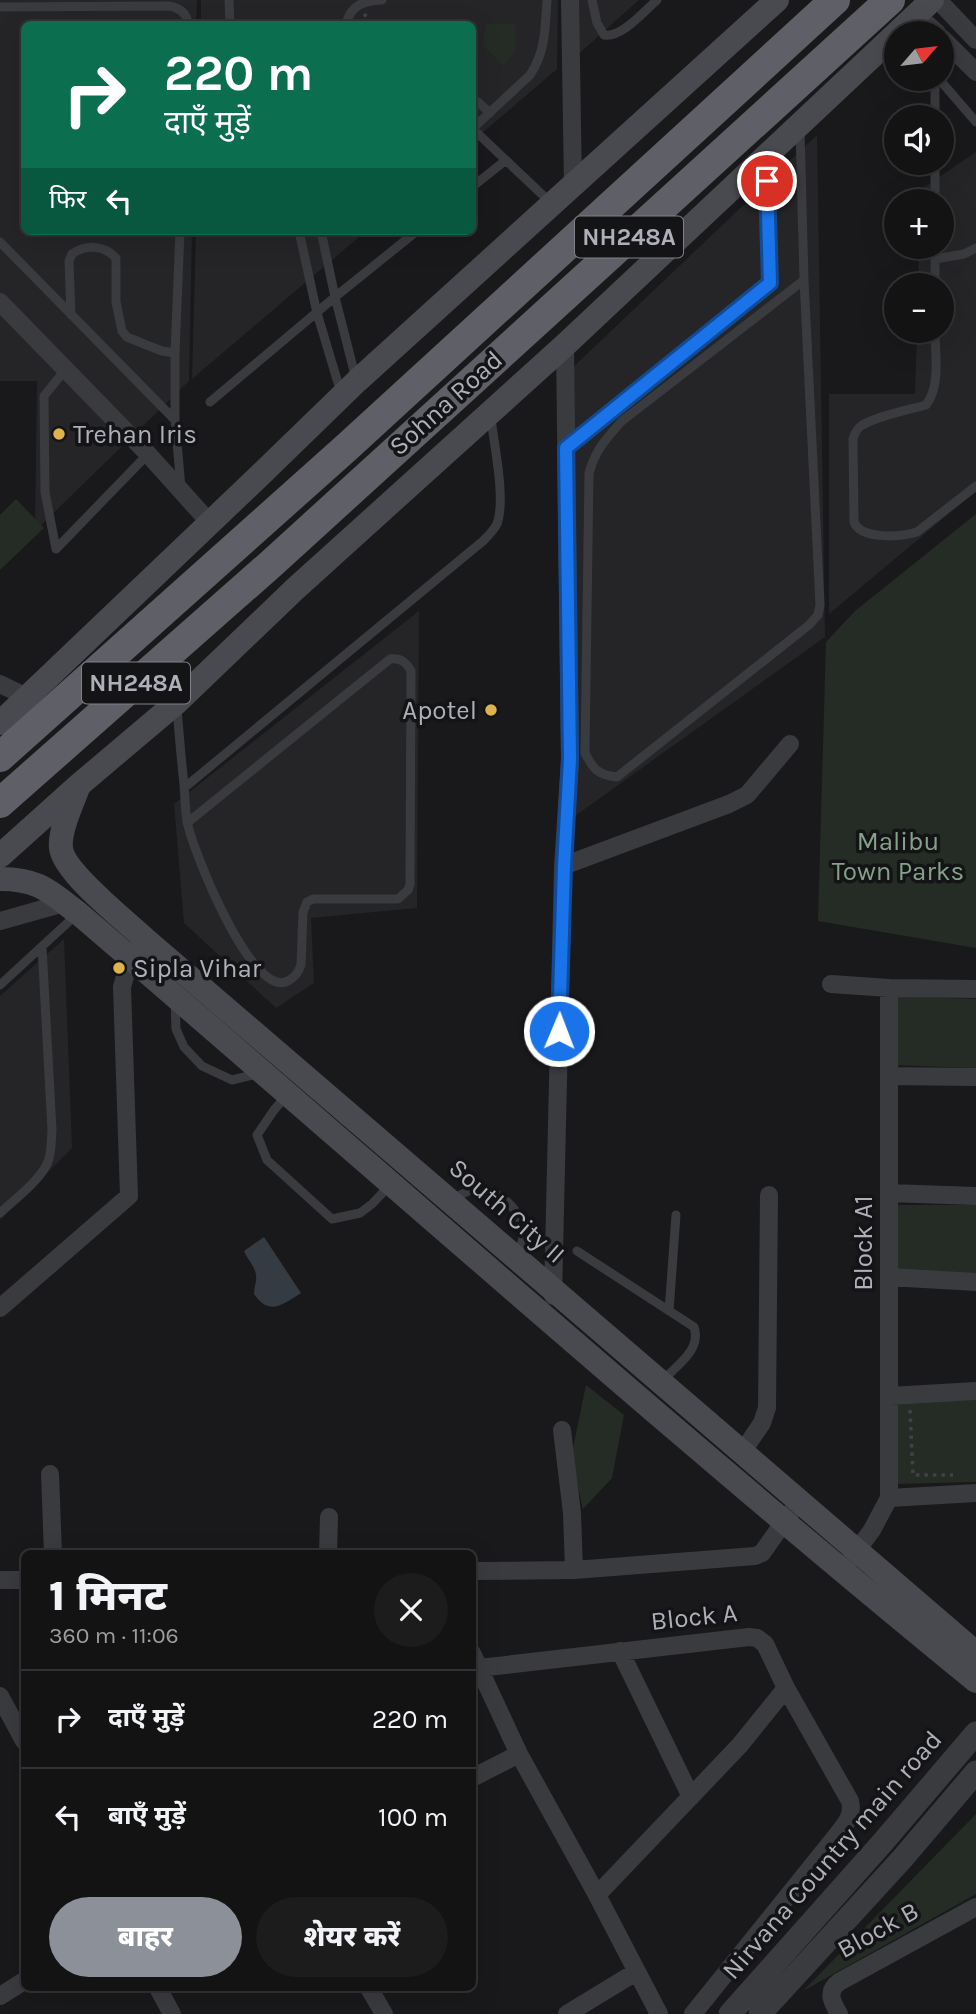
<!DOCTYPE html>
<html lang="hi">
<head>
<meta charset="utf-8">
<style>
  :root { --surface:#131314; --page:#1c1c1d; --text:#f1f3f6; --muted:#9d9ea0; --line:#323234; --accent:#8c9099 }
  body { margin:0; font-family:Karla,"Noto Sans Devanagari",sans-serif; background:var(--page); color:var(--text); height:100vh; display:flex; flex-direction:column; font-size:26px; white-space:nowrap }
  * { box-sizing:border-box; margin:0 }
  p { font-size:23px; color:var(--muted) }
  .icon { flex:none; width:38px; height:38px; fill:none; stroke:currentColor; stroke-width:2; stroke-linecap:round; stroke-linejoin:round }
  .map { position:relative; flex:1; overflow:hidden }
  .sheet { position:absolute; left:21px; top:1550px; width:455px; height:441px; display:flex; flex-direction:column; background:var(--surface); border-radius:10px; box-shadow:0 7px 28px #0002,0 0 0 2px var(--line) }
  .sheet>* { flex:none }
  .hud { position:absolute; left:21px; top:21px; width:455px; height:214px; border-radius:10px; box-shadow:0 7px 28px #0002,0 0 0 2px var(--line); background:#0b6e4f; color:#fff; overflow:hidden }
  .needle { width:46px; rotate:62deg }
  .fabs { position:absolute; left:884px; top:21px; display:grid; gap:14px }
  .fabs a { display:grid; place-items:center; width:70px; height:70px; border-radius:50%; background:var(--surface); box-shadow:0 7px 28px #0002,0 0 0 2px var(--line); font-size:35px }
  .pin { position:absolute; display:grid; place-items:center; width:60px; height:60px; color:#fff; margin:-30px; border:4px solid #fff; border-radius:50%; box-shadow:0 2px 7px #0007 }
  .me { position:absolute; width:77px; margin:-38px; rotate:1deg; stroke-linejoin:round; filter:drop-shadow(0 0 5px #0008) }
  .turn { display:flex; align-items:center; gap:24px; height:147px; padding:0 28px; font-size:32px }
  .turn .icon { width:91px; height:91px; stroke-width:2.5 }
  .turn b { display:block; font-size:49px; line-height:60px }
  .then { display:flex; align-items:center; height:66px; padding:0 28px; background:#0003; gap:14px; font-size:26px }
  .round { display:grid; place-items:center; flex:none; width:74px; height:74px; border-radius:37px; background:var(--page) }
  .summary { display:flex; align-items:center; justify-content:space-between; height:119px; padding:0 28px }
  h1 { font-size:42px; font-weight:800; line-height:52px }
  .primary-button { display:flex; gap:14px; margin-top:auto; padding:14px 28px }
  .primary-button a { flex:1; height:80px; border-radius:42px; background:var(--accent); color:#fff; font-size:28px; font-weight:800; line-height:80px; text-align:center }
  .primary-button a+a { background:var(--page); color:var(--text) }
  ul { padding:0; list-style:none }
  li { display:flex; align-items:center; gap:21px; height:98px; padding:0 28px; border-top:2px solid var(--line) }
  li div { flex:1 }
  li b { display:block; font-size:26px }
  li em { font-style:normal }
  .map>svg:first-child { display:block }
  .built { fill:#252528 }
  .green { fill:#252c26 }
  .water { fill:#343b42 }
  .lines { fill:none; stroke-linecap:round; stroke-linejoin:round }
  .path { stroke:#404246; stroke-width:3.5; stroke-dasharray:3.5 5; stroke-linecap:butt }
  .service { stroke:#3a3b3f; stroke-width:9 }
  .minor { stroke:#3a3b3f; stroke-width:18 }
  .tertiary { stroke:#3a3b3f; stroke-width:23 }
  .secondary { stroke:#494a4f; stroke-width:24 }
  .trunk { stroke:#5f6067; stroke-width:30 }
  .route-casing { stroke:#114b97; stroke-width:18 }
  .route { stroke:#1a73e8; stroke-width:12 }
  .poi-dot { fill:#ddb24f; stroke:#141416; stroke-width:2.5 }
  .labels { text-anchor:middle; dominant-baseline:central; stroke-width:7; stroke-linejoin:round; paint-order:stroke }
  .shield { fill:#141416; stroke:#7f8188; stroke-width:2 }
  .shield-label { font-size:24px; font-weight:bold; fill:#adb0b9 }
  .street-label { font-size:26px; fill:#adb0b9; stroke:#141416 }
  .poi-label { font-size:26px; fill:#adb0b9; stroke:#141416; text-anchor:start }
  .park-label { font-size:26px; fill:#86a189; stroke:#141416 }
</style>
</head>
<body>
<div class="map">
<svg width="976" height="2014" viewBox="0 0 976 2014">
  <rect width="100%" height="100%" fill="#19191b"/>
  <path class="built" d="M0,0H197L196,24H24V231H192L189,381L35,531L37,381H0Z
    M201,0H558L557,69L473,141L472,24H201Z
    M565,0H639L564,67Z
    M817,135L825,637L568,821L569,371Z
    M976,152V491L829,614V394H915L917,331H942V285H918L919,247H942V201H920V190Z
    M196,231H366L192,379Z
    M419,611L417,908L311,918L314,983L276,1008L184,923L174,804Z
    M64,939L72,1148L0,1220V996Z"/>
  <path class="green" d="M486,24H515V51L503,66L483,45Z
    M16,499L44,528L0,570V515Z
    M976,514V948L818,921L826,642L855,611Z
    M891,996L976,999V1068L891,1065Z
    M892,1205H976V1274L892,1273Z
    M586,1385L624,1415L612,1478L583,1509L571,1458Z
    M976,1400V1482L893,1484V1401Z
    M976,1814V1894L803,1991Z"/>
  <path class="water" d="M264,1237L301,1293C283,1304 270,1317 254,1294C254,1287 257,1281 256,1275C255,1266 247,1259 244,1251Z"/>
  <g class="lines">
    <path class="path" d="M364,14L374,24
      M910,1410L913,1475H953"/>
    <path class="service" d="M229,0L230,24
      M592,0L597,23L604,35C622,38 644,11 657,0
      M0,7L169,6C180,8 187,13 188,24
      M346,24C351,5 363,1 382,0
      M935,79V117
      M939,79L976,122
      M478,102L490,113
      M472,129L530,75C546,51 545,28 547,0
      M473,129L550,202
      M800,131L804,280L820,605L818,615L809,625L617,777C598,775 593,769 585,753L589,473C596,449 606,439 622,421L804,280
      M472,187L506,160
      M935,201V163
      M180,231L175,353V420L181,488
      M299,231L317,313L341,393
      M321,231L335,297L356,379
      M0,242L175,420
      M935,259L964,254L976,248
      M935,285V247
      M71,315L69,261L72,254C86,244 104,245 116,258V302L122,331L127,337L144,344L162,351L175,353
      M935,331C935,353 941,386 926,405C908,410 876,416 861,426C856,429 855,434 853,439L854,522C861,540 901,537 917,532L976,486
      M65,370L44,396L45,492L56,549L148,454
      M210,402L335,297L417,231
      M566,448L770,283L766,161
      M177,708C179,733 181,758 184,784C185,796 185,809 187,821C192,849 252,1000 288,981C295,977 298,973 301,965L303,912L307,902L313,899H398L408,890L410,884L411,671C406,662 401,658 390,659L187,823
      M184,788L483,541C488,536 494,530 497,524C506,499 494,445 491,418
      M0,985L76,915
      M175,1001L176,1029L184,1047L202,1066L232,1080L257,1074
      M287,1095L274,1110L257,1135L267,1160L332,1219L360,1213L372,1204L390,1185
      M452,1200C458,1196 465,1192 472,1190C498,1186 524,1211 523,1236C523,1244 519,1250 515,1257
      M0,1213C14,1200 39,1181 47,1164C52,1154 51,1141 52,1130L42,947
      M577,1251L694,1327C702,1350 676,1366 662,1381
      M669,1311L676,1215"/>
    <path class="minor" d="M570,0L573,186
      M938,0L976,40
      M917,15L937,33
      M942,38L976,72
      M0,302L148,454L210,523
      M0,684L27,697
      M563,866L729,804L747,795L790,744
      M0,921L64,903
      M831,984L889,988L976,989
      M889,1076L976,1077
      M889,1193L976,1196
      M889,1277L976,1282
      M553,1296L563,866L570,759L565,345
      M0,1308L129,1196L122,987L130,958L136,950
      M889,1396L976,1391
      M562,1430L572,1513L574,1570L755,1556L762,1553L791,1512
      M743,1451L762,1423L767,1408L769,1195
      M50,1474L53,1554
      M889,1498L976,1493
      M328,1554L329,1517
      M850,1560L872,1530L889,1498V988
      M472,1571L574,1570
      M0,1580H24
      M620,1651L691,1797
      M472,1653L519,1754L597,1895L659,2014
      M479,1668L749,1637L757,1638L765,1644L786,1688L850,1801C853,1814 848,1821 840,1831L693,2014
      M0,1696L24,1741
      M472,1778L519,1754
      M597,1895L740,1745L786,1688
      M158,1988L172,2014
      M369,1988L384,2014
      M0,1996L24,1981
      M567,2014L636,1972
      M839,2014C832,2002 826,1992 839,1982L976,1907"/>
    <path class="tertiary" d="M730,2014L883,1842L976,1733
      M760,2014L902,1859L976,1772"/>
    <path class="secondary" d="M897,33L932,0
      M0,723L256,479L357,381L777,0
      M79,785C73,802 59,830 61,848C63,872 126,921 145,939L976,1653
      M0,856L79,785L176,703L295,589L565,345L896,34
      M0,879C39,879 49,891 78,913C377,1169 671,1432 976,1681"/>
    <path class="trunk" d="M0,757L346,448L835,0
      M0,803L272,563L890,0"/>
  </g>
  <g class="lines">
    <defs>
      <path id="route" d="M559,1031L564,866L570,759L566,448L770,283L767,181"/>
    </defs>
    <use href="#route" class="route-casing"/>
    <use href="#route" class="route"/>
  </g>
  <g class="poi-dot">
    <circle cx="59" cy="434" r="7"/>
    <circle cx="491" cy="710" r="7"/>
    <circle cx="119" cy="968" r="7"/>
  </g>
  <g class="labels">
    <g class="shield">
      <rect x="575" y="216.5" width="108" height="41" rx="5"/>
      <rect x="82" y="662.5" width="108" height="41" rx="5"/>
    </g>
    <g class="shield-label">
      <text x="629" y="237">NH248A</text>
      <text x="136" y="683">NH248A</text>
    </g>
    <g class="street-label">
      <text transform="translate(446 403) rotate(-42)">Sohna Road</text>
      <text transform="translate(507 1211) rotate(41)">South City II</text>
      <text transform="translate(863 1243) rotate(-90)">Block A1</text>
      <text transform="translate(694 1617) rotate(-6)">Block A</text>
      <text transform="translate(832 1855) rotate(-49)">Nirvana Country main road</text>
      <text transform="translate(878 1930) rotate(-29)">Block B</text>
    </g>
    <g class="poi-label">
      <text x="73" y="434">Trehan Iris</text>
      <text x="477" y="710" text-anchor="end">Apotel</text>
      <text x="133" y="968">Sipla Vihar</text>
    </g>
    <g class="park-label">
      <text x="898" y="841">Malibu<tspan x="898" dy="30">Town Parks</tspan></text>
    </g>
  </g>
</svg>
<div class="fabs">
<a><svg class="needle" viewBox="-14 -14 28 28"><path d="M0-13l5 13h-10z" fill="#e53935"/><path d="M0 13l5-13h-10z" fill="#9d9ea0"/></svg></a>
<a><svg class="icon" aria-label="sound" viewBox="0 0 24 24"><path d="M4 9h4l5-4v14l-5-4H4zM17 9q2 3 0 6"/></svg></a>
<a>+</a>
<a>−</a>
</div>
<div class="pin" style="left:767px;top:181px;background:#d93025"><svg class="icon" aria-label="arrive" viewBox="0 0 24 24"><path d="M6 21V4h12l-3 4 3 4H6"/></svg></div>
<svg class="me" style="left:559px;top:1031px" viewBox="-20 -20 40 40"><circle r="17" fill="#1a73e8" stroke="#fff" stroke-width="3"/><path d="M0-11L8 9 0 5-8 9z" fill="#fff"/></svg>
<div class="hud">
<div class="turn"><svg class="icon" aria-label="right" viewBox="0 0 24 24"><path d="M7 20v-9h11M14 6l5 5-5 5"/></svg><div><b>220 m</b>दाएँ मुड़ें</div></div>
<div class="then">फिर<svg class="icon" aria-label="left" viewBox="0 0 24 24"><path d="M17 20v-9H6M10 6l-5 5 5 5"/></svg></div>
</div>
<section class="sheet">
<div class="summary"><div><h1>1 मिनट</h1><p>360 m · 11:06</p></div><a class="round"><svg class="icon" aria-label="close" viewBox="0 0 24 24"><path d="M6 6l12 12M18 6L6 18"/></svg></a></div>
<ul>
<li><svg class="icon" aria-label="right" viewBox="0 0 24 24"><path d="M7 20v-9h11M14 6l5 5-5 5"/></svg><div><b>दाएँ मुड़ें</b></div><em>220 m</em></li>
<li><svg class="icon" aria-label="left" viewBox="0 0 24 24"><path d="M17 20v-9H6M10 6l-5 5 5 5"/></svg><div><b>बाएँ मुड़ें</b></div><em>100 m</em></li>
</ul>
<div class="primary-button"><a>बाहर</a><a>शेयर करें</a></div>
</section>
</div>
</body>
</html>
